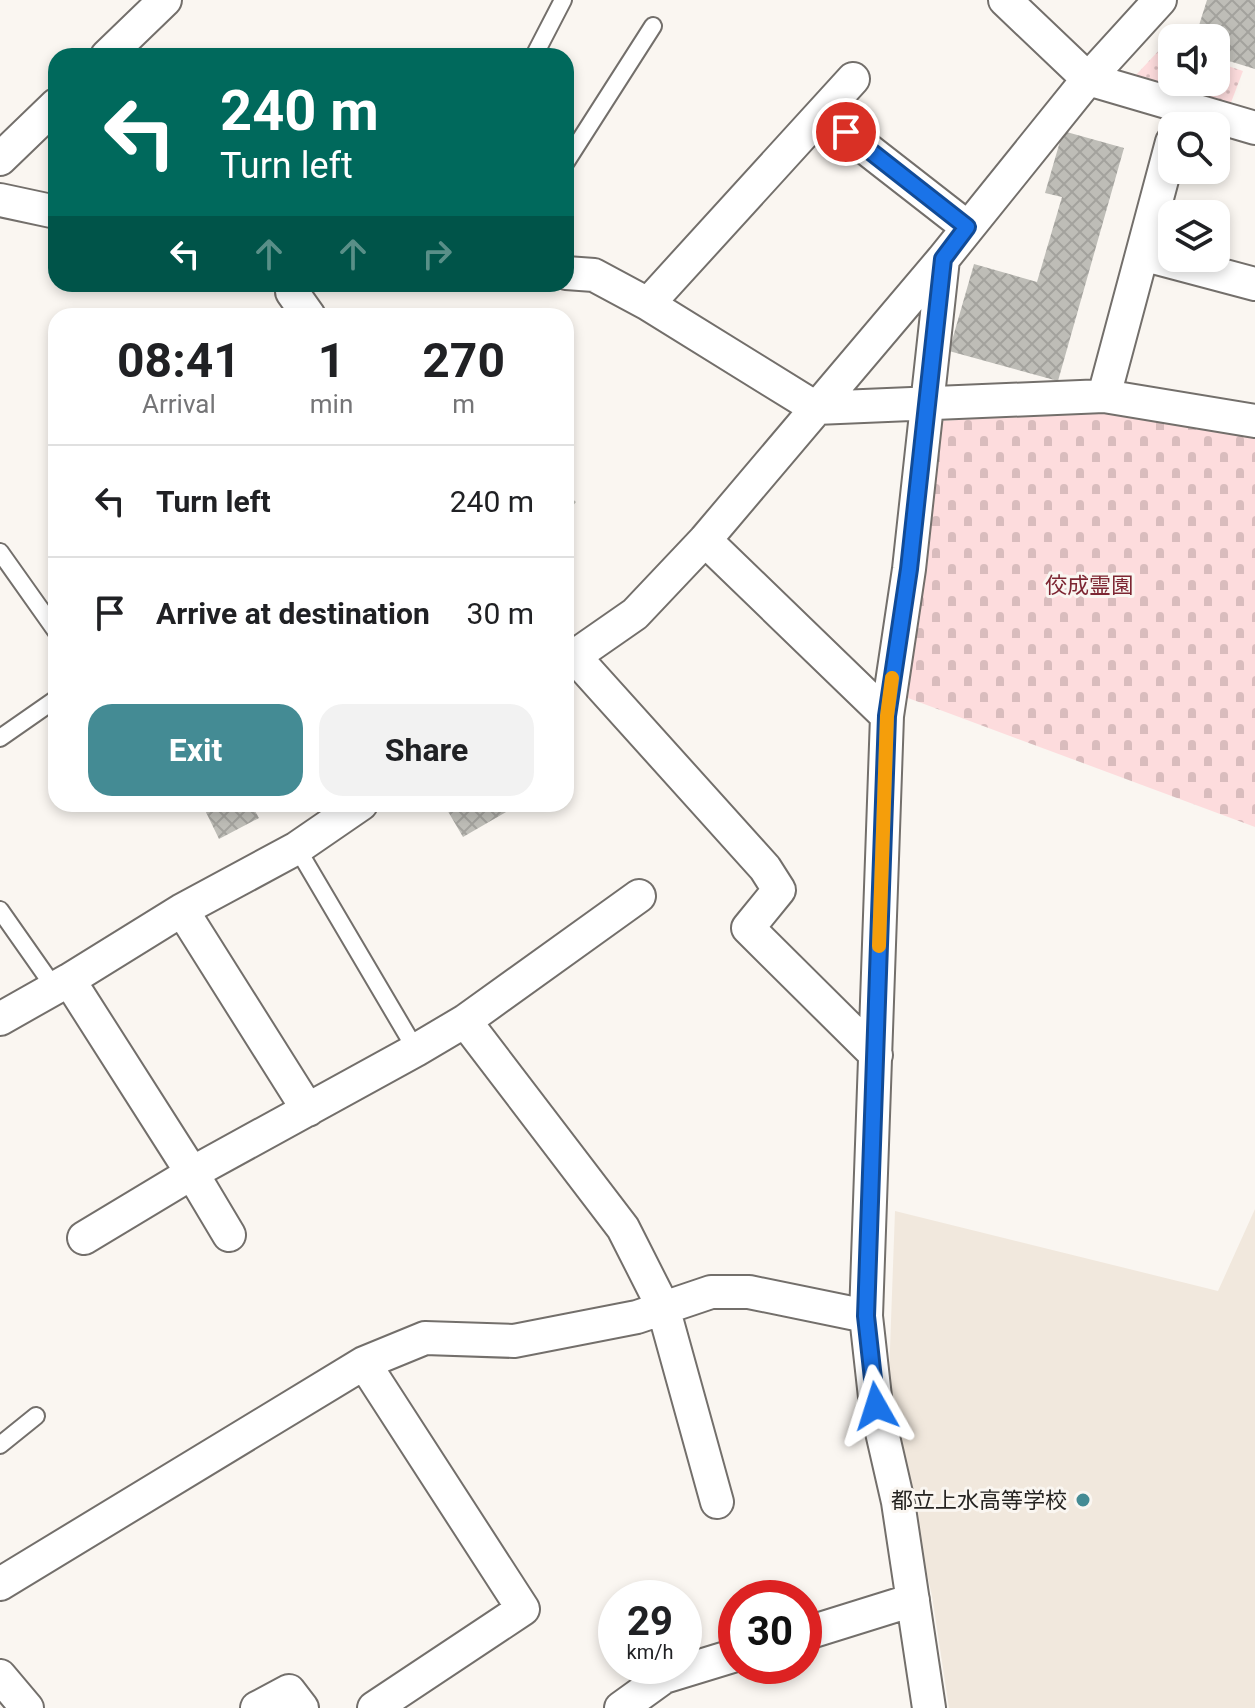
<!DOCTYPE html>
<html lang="en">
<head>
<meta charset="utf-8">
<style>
  :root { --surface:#fff; --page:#f2f2f2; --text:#202124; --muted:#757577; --line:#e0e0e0; --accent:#448b94 }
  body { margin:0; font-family:Roboto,"Noto Sans JP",sans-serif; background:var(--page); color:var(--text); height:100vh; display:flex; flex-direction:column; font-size:30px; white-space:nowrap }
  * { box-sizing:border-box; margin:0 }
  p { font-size:26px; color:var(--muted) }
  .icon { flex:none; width:44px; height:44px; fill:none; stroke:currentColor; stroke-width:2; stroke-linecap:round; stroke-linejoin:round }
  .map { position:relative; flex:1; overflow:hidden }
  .side { position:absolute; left:48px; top:308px; width:526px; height:504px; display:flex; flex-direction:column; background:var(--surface); border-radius:24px; box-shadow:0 4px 12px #0003 }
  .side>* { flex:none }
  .banner { position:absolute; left:48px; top:48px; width:526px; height:244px; border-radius:24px; box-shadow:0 4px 12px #0003; background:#00695c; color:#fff; overflow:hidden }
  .tools { position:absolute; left:1158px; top:24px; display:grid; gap:16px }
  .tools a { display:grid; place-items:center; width:72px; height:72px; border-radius:16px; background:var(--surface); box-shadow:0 4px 12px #0003; font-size:40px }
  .speed { position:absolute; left:598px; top:1580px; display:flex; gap:16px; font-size:40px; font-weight:700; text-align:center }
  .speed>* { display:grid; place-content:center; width:104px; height:104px; border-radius:50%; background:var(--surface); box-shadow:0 4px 12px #0003; line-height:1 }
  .speed small { font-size:20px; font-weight:400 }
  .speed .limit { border:12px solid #d22; background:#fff; color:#111 }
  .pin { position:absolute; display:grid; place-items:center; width:68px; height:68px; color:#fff; margin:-34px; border:4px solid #fff; border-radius:50%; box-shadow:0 2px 8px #0007 }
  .me { position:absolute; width:88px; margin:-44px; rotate:354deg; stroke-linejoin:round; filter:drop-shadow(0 0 6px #0008) }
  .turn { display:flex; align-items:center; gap:28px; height:168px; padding:0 40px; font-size:36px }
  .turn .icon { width:104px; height:104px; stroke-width:2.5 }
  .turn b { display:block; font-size:56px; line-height:68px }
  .lanes { display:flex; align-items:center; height:76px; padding:0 40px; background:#0003; justify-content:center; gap:40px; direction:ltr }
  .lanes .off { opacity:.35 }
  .eta { display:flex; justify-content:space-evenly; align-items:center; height:136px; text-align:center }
  .eta b { font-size:48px; font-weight:700; line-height:56px }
  .button { display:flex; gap:16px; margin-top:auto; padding:16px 40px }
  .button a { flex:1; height:92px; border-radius:24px; background:var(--accent); color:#fff; font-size:32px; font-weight:700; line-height:92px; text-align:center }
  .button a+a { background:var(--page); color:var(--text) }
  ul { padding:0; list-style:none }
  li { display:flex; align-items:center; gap:24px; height:112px; padding:0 40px; border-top:2px solid var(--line) }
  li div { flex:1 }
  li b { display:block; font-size:30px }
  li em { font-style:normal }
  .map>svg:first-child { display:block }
  .built { fill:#f1e8dd }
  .grass { fill:url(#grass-dots) }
  .cemetery { fill:url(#cemetery-stones) }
  .building { fill:url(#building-cross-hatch) }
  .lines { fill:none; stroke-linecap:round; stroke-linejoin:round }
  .lane-casing { stroke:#736f6b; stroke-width:20 }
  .street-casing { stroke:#736f6b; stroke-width:36 }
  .lane { stroke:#fff; stroke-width:16 }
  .street { stroke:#fff; stroke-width:32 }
  .route-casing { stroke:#114b97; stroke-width:20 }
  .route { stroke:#1a73e8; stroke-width:14 }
  .slow { stroke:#f59e0b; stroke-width:14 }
  .poi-dot { fill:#448b94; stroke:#faf6f1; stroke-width:3 }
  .labels { text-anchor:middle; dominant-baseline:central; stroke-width:6; stroke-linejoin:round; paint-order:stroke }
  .park-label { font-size:22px; fill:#7d2632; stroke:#faf6f1 }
  .poi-label { font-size:22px; fill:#252321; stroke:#faf6f1; text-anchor:end }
</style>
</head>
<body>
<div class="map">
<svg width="1255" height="1708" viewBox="0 0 1255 1708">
  <defs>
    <pattern id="grass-dots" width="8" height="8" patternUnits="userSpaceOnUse" patternTransform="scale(2)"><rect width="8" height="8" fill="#fddcdd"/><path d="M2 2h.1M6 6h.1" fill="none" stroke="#d9bcbd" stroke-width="1.8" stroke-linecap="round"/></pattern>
    <pattern id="cemetery-stones" width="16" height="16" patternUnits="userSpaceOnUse" patternTransform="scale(2)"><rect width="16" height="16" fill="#fddcdd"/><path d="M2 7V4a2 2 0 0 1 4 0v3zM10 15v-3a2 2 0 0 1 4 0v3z" fill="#d9bcbd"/></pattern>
    <pattern id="building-cross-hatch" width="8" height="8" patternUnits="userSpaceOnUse" patternTransform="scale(2)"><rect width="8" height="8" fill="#bebdb7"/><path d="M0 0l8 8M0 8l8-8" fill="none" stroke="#a3a29d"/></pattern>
  </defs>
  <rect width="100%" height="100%" fill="#faf6f1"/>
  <path class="built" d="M1255,1209V1708H949L932,1596L888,1404L895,1211L1218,1291Z"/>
  <path class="grass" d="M1163,46L1172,48V82H1216V62L1243,71L1224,121L1121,91Z"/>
  <path class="cemetery" d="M1110,410L1255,435V827L908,698L941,421Z"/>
  <path class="building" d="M1207,0H1255V69L1216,57V38H1195Z
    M1063,131L1124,148L1058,381L949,351L974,264L1037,282L1062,197L1045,193Z
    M566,493L576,502L566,514Z
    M202,804H251L259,818L219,839Z
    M454,804H520L463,837L446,808Z"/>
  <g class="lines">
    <defs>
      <path id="lane" d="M534,56L563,0
        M566,162L653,26
        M0,552L56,631
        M0,738L56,699
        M297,848L416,1050
        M0,910L54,987
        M0,1445L36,1416"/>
      <path id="street" d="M1005,0L1088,79L1255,128
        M107,56L165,0
        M822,114L967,227
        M0,159L56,105
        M0,200L56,212
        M1142,254L1255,284
        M566,273L594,275L648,304L816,408L1104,396L1255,421
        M292,284V292L309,316
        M648,304L853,79
        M1104,396L1172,142
        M705,540L887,716
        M574,656L765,868L779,890L748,928L876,1055
        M566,662L635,614L705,540L943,259L1088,79L1160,0
        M182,910L308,1110
        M69,980L192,1173L229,1235
        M0,1019L69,980L182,910L297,848L361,804
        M465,1021L623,1228L663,1307L717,1502
        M84,1238L192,1173L416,1050L465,1021L639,896
        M364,1363L523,1609L374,1708
        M0,1584L364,1363L425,1338L514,1341L637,1317L711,1292H749L866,1316
        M804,1634L913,1600
        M0,1676L27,1708
        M257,1708L289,1691L302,1708
        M621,1708L664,1677L736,1655
        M929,1708L898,1502L876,1406L866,1316L887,716L909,569L943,259"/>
    </defs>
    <use href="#lane" class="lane-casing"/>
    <use href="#street" class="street-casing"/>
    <use href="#lane" class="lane"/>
    <use href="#street" class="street"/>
  </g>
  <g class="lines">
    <defs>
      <path id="route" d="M846,132L967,227L943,259L909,569L887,716L866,1316L876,1406"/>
    </defs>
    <use href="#route" class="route-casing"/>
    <use href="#route" class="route"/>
    <path class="slow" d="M879,946L887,716L892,678"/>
  </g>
  <circle class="poi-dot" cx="1083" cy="1500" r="8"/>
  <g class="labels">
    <g class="park-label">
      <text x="1089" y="585">佼成霊園</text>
    </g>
    <g class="poi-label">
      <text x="1067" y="1500">都立上水高等学校</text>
    </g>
  </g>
</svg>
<div class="tools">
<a><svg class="icon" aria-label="sound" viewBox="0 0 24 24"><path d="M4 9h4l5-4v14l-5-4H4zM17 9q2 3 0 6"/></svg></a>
<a><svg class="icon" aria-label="search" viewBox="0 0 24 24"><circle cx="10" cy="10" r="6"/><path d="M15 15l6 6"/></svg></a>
<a><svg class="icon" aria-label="layers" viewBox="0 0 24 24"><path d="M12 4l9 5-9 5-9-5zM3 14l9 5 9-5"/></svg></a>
</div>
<div class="speed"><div>29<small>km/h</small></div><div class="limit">30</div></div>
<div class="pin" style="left:846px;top:132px;background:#d93025"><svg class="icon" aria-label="arrive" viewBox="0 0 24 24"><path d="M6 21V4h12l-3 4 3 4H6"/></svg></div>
<svg class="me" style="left:876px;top:1406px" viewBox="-20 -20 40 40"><path d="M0-17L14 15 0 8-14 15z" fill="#1a73e8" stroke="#fff" stroke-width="4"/></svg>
<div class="banner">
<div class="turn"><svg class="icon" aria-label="left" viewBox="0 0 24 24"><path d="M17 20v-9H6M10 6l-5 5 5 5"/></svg><div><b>240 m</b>Turn left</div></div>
<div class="lanes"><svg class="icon" aria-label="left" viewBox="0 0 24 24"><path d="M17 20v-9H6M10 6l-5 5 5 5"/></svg><svg class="icon off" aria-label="ahead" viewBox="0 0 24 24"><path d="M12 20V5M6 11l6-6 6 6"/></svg><svg class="icon off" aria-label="ahead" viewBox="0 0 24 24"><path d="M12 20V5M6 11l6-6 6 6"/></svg><svg class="icon off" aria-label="right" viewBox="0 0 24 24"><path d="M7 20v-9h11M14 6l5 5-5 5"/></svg></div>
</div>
<section class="side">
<div class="eta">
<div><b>08:41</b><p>Arrival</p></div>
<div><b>1</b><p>min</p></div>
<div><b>270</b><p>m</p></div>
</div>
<ul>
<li><svg class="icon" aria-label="left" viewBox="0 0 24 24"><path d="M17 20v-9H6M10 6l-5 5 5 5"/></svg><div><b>Turn left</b></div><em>240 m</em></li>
<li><svg class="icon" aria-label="arrive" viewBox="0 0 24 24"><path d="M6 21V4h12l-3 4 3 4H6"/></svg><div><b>Arrive at destination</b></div><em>30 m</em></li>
</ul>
<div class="button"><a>Exit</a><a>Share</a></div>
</section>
</div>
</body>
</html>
